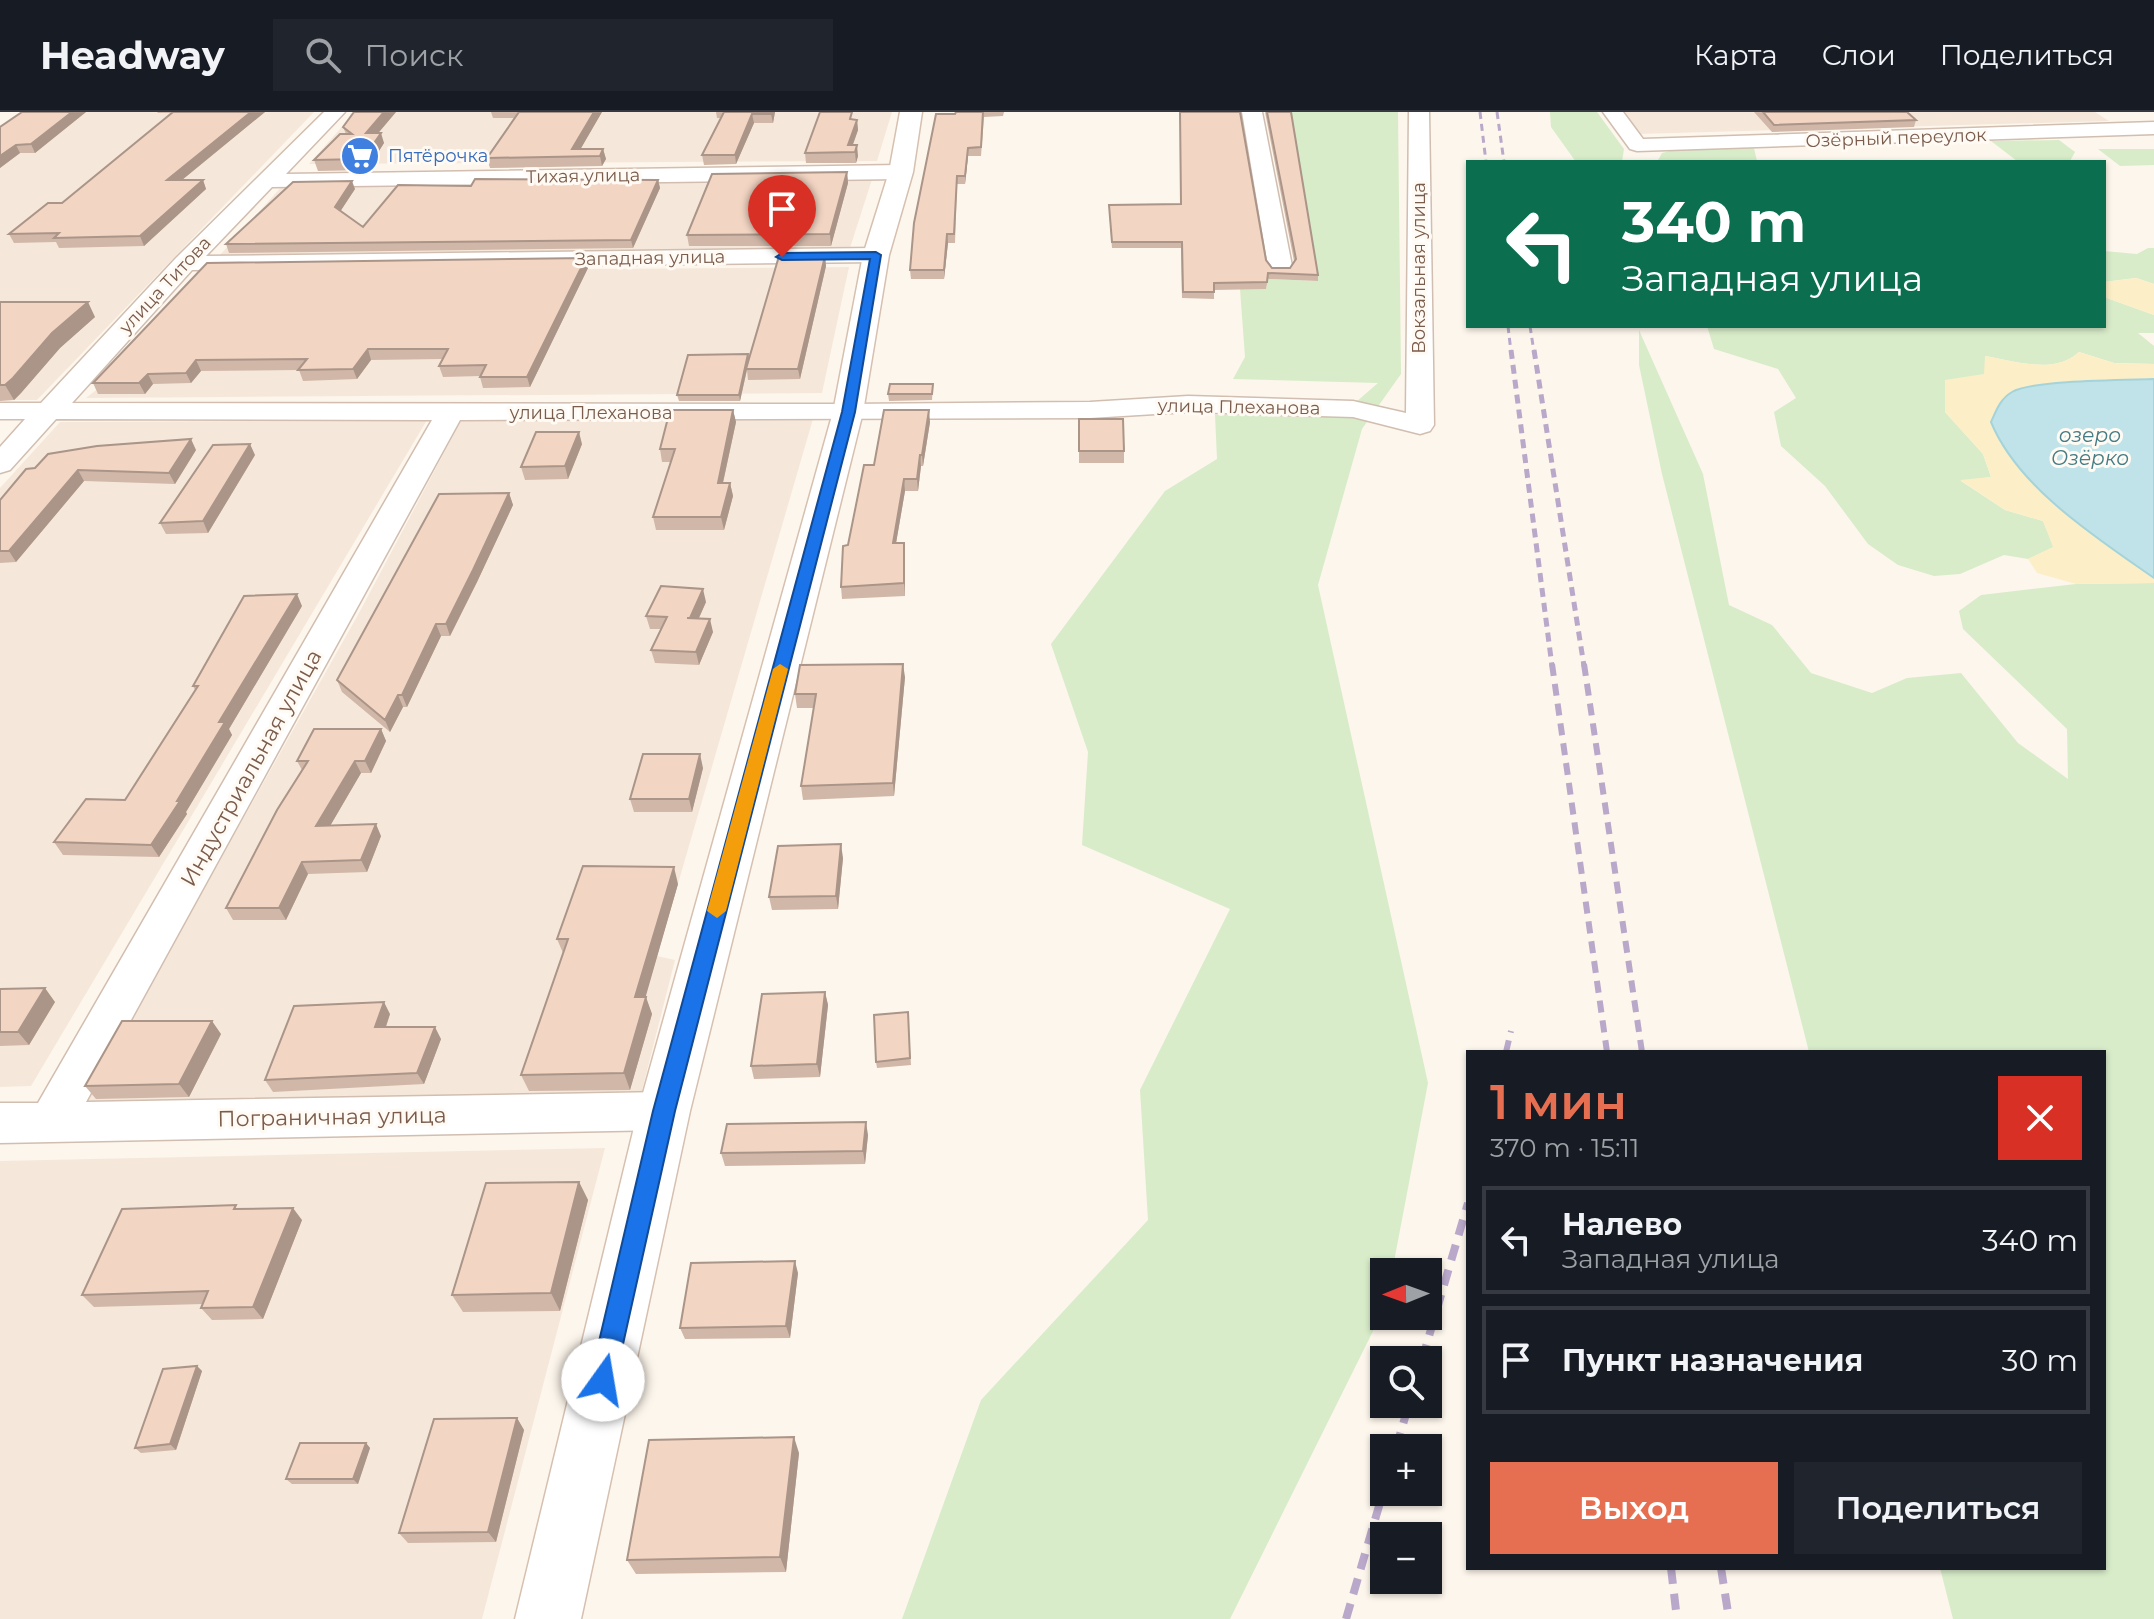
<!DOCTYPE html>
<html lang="ru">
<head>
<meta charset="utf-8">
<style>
  :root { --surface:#171b24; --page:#20242c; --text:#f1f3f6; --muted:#9ea1a6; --line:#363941; --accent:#e76f51 }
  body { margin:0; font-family:Montserrat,sans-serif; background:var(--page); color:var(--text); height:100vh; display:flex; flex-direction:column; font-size:30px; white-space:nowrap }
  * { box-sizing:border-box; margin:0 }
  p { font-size:26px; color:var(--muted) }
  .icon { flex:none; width:44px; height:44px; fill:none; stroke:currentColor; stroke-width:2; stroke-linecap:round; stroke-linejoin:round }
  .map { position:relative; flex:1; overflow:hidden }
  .panel { position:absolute; left:1466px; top:938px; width:640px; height:520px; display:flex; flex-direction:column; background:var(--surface); border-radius:0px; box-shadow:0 2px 6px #0004 }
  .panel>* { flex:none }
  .top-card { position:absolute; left:1466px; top:48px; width:640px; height:168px; border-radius:0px; box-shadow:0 2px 6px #0004; background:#0b6e4f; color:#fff; overflow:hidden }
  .needle { width:52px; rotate:269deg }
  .fabs { position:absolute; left:1370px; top:1146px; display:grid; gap:16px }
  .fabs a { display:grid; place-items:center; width:72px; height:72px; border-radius:0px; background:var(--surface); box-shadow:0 2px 6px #0004; font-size:40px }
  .pin { position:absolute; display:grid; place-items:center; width:68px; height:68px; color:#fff; margin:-82px -34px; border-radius:50% 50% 50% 0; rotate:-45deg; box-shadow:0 0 8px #0007 }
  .pin .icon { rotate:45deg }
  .me { position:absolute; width:88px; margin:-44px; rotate:13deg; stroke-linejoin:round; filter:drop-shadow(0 0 6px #0008) }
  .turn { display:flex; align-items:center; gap:28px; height:168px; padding:0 24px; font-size:36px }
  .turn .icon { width:104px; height:104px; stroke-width:2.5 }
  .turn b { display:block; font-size:56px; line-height:68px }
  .round { display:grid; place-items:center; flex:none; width:84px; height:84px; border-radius:0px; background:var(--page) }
  .overview { display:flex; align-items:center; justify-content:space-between; height:136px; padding:0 24px }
  h1 { font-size:48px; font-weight:600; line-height:60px; color:var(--accent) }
  .primary-button { display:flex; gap:16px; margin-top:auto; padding:16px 24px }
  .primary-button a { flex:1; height:92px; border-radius:0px; background:var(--accent); color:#fff; font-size:32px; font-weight:600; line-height:92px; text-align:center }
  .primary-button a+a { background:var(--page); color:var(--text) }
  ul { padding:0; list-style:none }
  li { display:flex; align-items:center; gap:24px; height:108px; margin:0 16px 12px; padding:0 8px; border:4px solid var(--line); border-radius:0px }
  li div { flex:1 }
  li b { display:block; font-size:30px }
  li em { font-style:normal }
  header { display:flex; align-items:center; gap:48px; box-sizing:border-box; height:112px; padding:0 40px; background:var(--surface); border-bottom:2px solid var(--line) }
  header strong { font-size:38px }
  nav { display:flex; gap:44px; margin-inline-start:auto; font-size:28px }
  .search { width:560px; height:72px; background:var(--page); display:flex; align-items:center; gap:20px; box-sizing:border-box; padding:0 28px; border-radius:0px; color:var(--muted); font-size:30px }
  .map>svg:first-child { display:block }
  .residential { fill:#f5e8da }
  .green { fill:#d8ecc9 }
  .sand { fill:#fcefc7 }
  .water { fill:#bfe3e8; stroke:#a5d3da; stroke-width:2 }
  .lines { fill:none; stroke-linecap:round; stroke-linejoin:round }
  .street-casing { stroke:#d1beb0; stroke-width:3 }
  .secondary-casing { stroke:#d6c0b0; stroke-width:3 }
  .street { fill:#fff; fill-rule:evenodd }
  .secondary { fill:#fff; fill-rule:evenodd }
  .rail-far3 { stroke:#b9a8c9; stroke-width:3; stroke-dasharray:7 5; stroke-linecap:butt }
  .rail-far2 { stroke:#b9a8c9; stroke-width:5; stroke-dasharray:9 6; stroke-linecap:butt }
  .rail-far1 { stroke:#b9a8c9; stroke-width:6; stroke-dasharray:12 8; stroke-linecap:butt }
  .rail { stroke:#b9a8c9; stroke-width:8; stroke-dasharray:16 10; stroke-linecap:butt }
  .wall { fill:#d1b7a8 }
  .shaded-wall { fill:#aa9588 }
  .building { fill:#f3d5c3; stroke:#aa9588; stroke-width:2 }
  .route { fill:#1a73e8; stroke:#114b97; stroke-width:2 }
  .slow { fill:#f59e0b }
  .labels { text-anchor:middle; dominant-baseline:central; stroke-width:6; stroke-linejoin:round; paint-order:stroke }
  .far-street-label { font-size:18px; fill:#7a5c4d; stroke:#fffaf3 }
  .far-shop-label { font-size:18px; fill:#366cbe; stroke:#fffaf3; text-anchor:start }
  .far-water-label { font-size:20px; font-style:italic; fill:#437c86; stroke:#fffaf3 }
  .street-label { font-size:22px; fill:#7a5c4d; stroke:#fffaf3 }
</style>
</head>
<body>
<header>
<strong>Headway</strong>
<div class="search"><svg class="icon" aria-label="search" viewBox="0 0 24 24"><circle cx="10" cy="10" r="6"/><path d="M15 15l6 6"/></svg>Поиск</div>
<nav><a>Карта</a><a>Слои</a><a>Поделиться</a></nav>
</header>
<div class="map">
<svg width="2154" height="1507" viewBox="0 0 2154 1507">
  <rect width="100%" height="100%" fill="#fdf6ec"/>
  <path class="residential" d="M28,0H314L37,288H0V20Z
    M355,0H892L877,49L309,52Z
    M1621,0H2095L2109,9L1638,22Z
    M875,58L850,136L220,143L293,62Z
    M849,155L822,281L86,286L105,271L200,160Z
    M815,300L657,844L675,848L638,994L79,998L359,501L464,303Z
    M427,308L31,974L0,975V376L60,310Z
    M605,1036L482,1507H0V1049Z"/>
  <path class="green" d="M1290,0H1398L1401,262L1362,317L1318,473L1428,971L1392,1160H1384V1197L1230,1507H902L981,1288L1148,1108L1140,978L1230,797L1082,733L1088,640L1051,532L1165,379L1217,347L1215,303H1341L1378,271L1233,267L1245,245L1240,177H1266L1268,167L1317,169Z
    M1550,0H1597L1624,37L1622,50H1576L1551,15Z
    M2059,28L2075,40L2070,49H2017L1991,29Z
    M1730,30L1754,36L1757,49L1802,50H1657L1662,41L1689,34Z
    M2098,37H2154V53L2120,54Z
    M2148,136H2154V172L2136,166L2104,170V139L2137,142Z
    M2104,185L2154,203V221H2138L2154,234V252L2114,251L2079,240C2055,263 2015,249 1985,244V257L1999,263L1945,300L1983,342L1991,365L1961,369L2005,398L2043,409L2054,435L2028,447L2004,443L1960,462L1934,464L1898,453L1868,432L1825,374L1781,334L1774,300L1796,286L1778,257L1714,237L1707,214H2104Z
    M1639,218L1703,362L1729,493L1772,513L1811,561L1872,581L1907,566L1961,561L2018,631L2068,667L2067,617L1963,517L1959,499L1981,483L2076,472L2154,471V1507H1953L1940,1456H2104V940H1809L1662,362L1639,253Z"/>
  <path class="sand" d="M2136,166L2154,172V203L2104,185V170Z
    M2079,240L2114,251L2154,252V267L2079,272L2000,331C2043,386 2097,426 2154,466V471L2076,472L2037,461L2028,447L2053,435L2043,409L2005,398L1960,368L1991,365L1983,342L1945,300V268L1984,262L1985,244C2015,249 2055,263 2079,240Z"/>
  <path class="water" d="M2154,267V466C2097,426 2018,376 1991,310C1996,299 2000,287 2012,280C2031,268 2127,268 2154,267Z"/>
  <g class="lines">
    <defs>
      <path id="street" d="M324,0H345L286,62L901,53L912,60L901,67L272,75L206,144L876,136L884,138L888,143L884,148L876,150L192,158L72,291L848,292L1090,290L1188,284L1353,289L1406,301L1409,0H1429L1434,313L1430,319L1420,322L1353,305L1188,300L1090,306L460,308L86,990L664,980L680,985L687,999L680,1013L664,1018L0,1031V991H38L432,308L56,307L10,358L0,361V335L25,307H0V291H41L176,146Z
        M1242,0H1262L1292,154L1289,159H1271L1268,154Z
        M1603,0H1623L1643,27L2154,10V22L1637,39L1630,37Z"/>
      <path id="secondary" d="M900,0H922L913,60L889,143L863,300L690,999L581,1507H515L638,999L833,300L863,143L889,60Z"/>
    </defs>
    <use href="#street" class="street-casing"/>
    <use href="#secondary" class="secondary-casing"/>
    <use href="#street" class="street"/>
    <use href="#secondary" class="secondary"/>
    <path class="rail-far3" d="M1480,0L1486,50
      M1497,0L1504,50
      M1508,214L1511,240
      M1530,214L1534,240"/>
    <path class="rail-far2" d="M1511,238L1552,554
      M1534,238L1584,554"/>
    <path class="rail-far1" d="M1552,552L1607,940
      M1584,552L1642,940
      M1506,940L1511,919"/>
    <path class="rail" d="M1422,1248L1468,1091
      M1396,1336L1409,1292
      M1671,1456L1677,1507
      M1721,1456L1729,1507
      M1346,1507L1384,1377"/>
  </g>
  <path class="wall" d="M22,0H86L35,41H20L0,56V15Z
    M157,0H265L182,68H203L206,77L144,134L59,136L56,130L14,131L9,122L62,91L172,1H158Z
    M354,0H396L378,21L384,31L367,58L318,59L314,48L346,22L343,15Z
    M491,0H602L580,37H603L606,47L602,54L490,56L487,46L514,6H493Z
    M716,0H775L773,11H754L736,52L704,53L702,43L721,6H717Z
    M956,0H1004L1003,4L984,5L981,44H968L965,72H957L955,131H948L944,167H911L910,158Z
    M1265,0H1291L1318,163V169L1268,167L1266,177L1214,178V187L1182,186L1181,136H1112L1109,99L1266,148L1272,156H1290L1294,149Z
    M1754,0H1907L1916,8L1914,15L1772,20Z
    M853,8H857L858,18L853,33L858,44L856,51H806L805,41Z
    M847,60L848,71L831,134H689L687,123Z
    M658,68L660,76L633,136L229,141L226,132L355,77L340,99L363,115L471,74Z
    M825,144L826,154L800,267L748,268L747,258L740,289H679L677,283L749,248Z
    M588,156L530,275L483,276L480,265L481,264L443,265L439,254L443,247L371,248L357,267L303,269L299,258L201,259L191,271L153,272L145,282H98L93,271Z
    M0,190L95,205L60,236L21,281L14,288L0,289Z
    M933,272L932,288L889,289L888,282Z
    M733,298L736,310L723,371H730L733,384L724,418H656L653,405L671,350H662L660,337Z
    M1079,307L1124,339V351H1079Z
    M930,310L923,354H921L918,379H905L896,431H904L905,484L842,487L841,475L848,433L874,353Z
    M582,332L568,367L525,368L521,355Z
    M196,338L175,372L84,369L16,450L0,451V388L35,356Z
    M255,343L208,421L166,422L160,411Z
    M509,381L513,393L477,470L450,524H441L407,595H403L390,620L342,580L337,568Z
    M706,490L699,506L713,520L699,553L655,551L651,538L661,517H650L646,504Z
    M302,494L229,617L232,623L186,700L187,702L159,745L63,743L54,730L125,688L195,578L193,574Z
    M905,565L894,684L803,688L801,674L814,596H797L795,582Z
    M381,617L386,629L371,661H361L330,714L381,724L367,760L308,762L286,808H233L226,796L302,658L297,649Z
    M703,656L692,700H634L630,687Z
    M843,746L838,797L772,798L769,785Z
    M678,772L645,885L652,902L630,978L529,979L521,963L563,841L557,827Z
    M0,877L55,890L29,933L0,934Z
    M825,880L828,893L820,965L754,967L751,954Z
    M390,902L386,915L441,927L424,972L273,980L265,968Z
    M908,906L911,953L877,956L876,950Z
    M221,922L189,985L96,987L85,974Z
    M868,1023L865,1052L725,1054L721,1041Z
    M579,1070L588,1088L560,1199L463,1200L452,1183Z
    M238,1097L302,1108L263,1207L212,1208L201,1196L203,1192L94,1195L82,1183Z
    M798,1161L790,1226L685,1227L680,1216Z
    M197,1254L202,1259L176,1338L141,1341L135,1336Z
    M517,1306L524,1318L496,1430L408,1431L399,1421Z
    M366,1331L370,1336L358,1372H292L286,1367Z
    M799,1341L786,1460L636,1462L627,1448Z"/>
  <path class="shaded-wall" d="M72,0H86L35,41L31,32Z
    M251,0H265L171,77L167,68Z
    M384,0H396L369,32L366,21Z
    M594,0H602L576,45L572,37Z
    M772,0H775L773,11L771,2Z
    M752,2L754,11L736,52L735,43Z
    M857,8L858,18L850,40L848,33Z
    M381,21L384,31L367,58L363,47Z
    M16,33L20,41L0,56V44Z
    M857,33L858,44L856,51L855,40Z
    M968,36V44L965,72V64Z
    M603,37L606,47L602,54L600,44Z
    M847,60L848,71L831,134L830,122Z
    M203,68L206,77L144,134L140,124Z
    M658,68L660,76L633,136L631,128Z
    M352,69L355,77L338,103L335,95Z
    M947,122L948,131L944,167V158Z
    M825,144L826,154L800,267L798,257Z
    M586,146L588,156L530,275L527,265Z
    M88,190L95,205L60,236L21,281L14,288L5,273L52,221Z
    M368,237L371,248L357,267L353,257Z
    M748,242L749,248L740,289L739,283Z
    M196,248L201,259L191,271L186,261Z
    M148,262L153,272L145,282L139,271Z
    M733,298L736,310L720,384L718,371Z
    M929,298L930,310L923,354L922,343Z
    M579,320L582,332L568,367L565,354Z
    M191,327L196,338L175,372L169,361Z
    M250,332L255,343L208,421L203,409Z
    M920,343L921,354L918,379L917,367Z
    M78,358L84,369L16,450L9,439Z
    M904,367L905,379L894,443L893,431Z
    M730,371L733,384L724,418L721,405Z
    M509,381L513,393L477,470L450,524L446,512Z
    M904,431L905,443V484L904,471Z
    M703,477L706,490L693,519L690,506Z
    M297,482L302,494L229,617L232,623L186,700L187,702L159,745L151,733L177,689L219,610Z
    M710,507L713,520L699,553L696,540Z
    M436,512L441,524L407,595L402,583Z
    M903,552L905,565L894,684L893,671Z
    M398,583L403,595L390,620L385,608Z
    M381,617L386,629L371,661L365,649Z
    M700,642L703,656L692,700L689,687Z
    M355,649L361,661L323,726L316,714Z
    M376,712L381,724L367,760L361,748Z
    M841,732L843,746L838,797L836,784Z
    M302,750L308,762L286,808L279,796Z
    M674,755L678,772L641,901L635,885Z
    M45,876L55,890L29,933L18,920Z
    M825,880L828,893L820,965L817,952Z
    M646,885L652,902L630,978L624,961Z
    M384,890L390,902L382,926L375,915Z
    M212,909L221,922L189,985L179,972Z
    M435,915L441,927L424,972L417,961Z
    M866,1010L868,1023L865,1052L863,1039Z
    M579,1070L588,1088L560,1199L551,1181Z
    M293,1096L302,1108L263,1207L253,1195Z
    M795,1149L798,1161L790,1226L786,1214Z
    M197,1254L202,1259L176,1338L170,1332Z
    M517,1306L524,1318L496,1430L488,1420Z
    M794,1325L799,1341L786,1460L780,1445Z
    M366,1331L370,1336L358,1372L353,1367Z"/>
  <path class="building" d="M22,0H72L31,32L16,33L0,44V15Z
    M173,0H251L167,68H203L140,124L54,126L59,121L9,122L48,91H62Z
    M354,0H384L366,21H381L363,47L314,48L340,22H352L343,15Z
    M519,0H594L572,37H603L600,44L487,46Z
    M724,0H772L771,2H752L735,43H702Z
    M820,0H852L850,7L857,8L848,33H857L855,40L805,41Z
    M956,0H983L981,35L968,36L965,64H957L954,122H947L944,158H910L914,111L936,2H955Z
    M1180,0H1240L1266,148L1272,156H1290L1296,147L1267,0H1291L1318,163L1268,161L1267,170L1214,171V180H1183L1182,130H1112L1109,93L1181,92Z
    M1763,0H1907L1916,8L1774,13Z
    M847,60L830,122L687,123L712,62Z
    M475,67L658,68L631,128L226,132L293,70L352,69L335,95L363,115L398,73L471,74Z
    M779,144H825L798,257H746Z
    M586,146L527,265H480L486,253L439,254L448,237H368L353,257L298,258L307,247L196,248L186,261L148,262L139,271H93L207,151Z
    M0,190H88L52,221L13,266L5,273H0Z
    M748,242L739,283H677L688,243Z
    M890,272H933L932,282H888Z
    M670,298H733L718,371H730L721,405H653L675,337H660Z
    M884,298H929L922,343H920L917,367H904L893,431H904V471L841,475L843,434L848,433L864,353H874Z
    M1079,307H1123L1124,339H1079Z
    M536,320H579L565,354L521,355Z
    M191,327L169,361L78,358L9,439H0V388L26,357L35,356L48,342L97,334Z
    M250,332L203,409L160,411L213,333Z
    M509,381L473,458L446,512H436L402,583H398L385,608L337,568L439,382Z
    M661,474L703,477L690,506H687L710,507L696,540L651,538L667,505L646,504Z
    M297,482L219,610H225L177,689H180L151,733L54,730L86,687L125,688L198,574H193L244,484Z
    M903,552L893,671L801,674L816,582H795L800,553Z
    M314,617H381L365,649H355L316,714L376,712L361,748L302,750L279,796H226L277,698L308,649H297Z
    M643,642H700L689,687H630Z
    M841,732L836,784L769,785L778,734Z
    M583,754L674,755L635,885H646L624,961L521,963L568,827H557Z
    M45,876L18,920H0V877Z
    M825,880L817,952L751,954L762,882Z
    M384,890L375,915H435L417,961L265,968L294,894Z
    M908,900L910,946L876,950L874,903Z
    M122,909H212L179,972L85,974Z
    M866,1010L863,1039L721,1041L727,1012Z
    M579,1070L551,1181L452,1183L486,1071Z
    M236,1093L234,1097L293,1096L253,1195L201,1196L208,1179L82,1183L122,1097Z
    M795,1149L786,1214L680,1216L691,1151Z
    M197,1254L170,1332L135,1336L163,1257Z
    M517,1306L488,1420L399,1421L434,1307Z
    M794,1325L780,1445L627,1448L649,1328Z
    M300,1331H366L353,1367H286Z"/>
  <path class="route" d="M876,140L881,143L855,300L675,999L615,1268L611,1276L603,1280L594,1276L590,1268L653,999L842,300L870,147L782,148L776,145L782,141Z"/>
  <path class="slow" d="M780,552L788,557L726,799L717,806L707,799L773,557Z"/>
  <defs>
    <symbol id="supermarket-disc" viewBox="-11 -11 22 22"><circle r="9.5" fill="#3f7fe0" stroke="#fffaf3"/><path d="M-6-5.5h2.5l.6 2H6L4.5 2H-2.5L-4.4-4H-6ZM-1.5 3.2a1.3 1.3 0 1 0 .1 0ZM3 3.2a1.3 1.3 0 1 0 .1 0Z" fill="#fff"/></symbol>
  </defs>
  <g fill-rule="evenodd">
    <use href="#supermarket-disc" x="338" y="22" width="44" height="44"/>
  </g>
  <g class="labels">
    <g class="far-street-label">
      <text transform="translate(1896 26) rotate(-2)">Озёрный переулок</text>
      <text transform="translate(583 64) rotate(-1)">Тихая улица</text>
      <text transform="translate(650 146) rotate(-1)">Западная улица</text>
      <text transform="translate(1419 156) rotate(-90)">Вокзальная улица</text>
      <text transform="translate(165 173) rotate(-47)">улица Титова</text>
      <text transform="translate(1239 295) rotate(1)">улица Плеханова</text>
      <text x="591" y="301">улица Плеханова</text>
    </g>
    <g class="far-shop-label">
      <text x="388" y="44">Пятёрочка</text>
    </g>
    <g class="far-water-label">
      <text x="2090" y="323">озеро<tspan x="2090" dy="23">Озёрко</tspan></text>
    </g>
    <g class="street-label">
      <text transform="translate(251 656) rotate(-61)">Индустриальная улица</text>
      <text transform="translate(332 1005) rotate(-1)">Пограничная улица</text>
    </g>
  </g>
</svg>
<div class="fabs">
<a><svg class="needle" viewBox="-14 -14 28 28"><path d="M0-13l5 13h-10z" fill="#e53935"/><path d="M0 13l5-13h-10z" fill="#9ea1a6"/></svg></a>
<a><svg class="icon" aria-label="search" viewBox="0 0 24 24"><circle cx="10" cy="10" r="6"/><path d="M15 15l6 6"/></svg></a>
<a>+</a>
<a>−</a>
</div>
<div class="pin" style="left:782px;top:145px;background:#d93025"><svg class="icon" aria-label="arrive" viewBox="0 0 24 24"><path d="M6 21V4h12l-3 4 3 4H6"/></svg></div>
<svg class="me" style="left:603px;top:1268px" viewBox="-20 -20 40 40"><circle r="19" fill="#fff"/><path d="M0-13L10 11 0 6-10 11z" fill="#1a73e8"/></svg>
<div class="top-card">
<div class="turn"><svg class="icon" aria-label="left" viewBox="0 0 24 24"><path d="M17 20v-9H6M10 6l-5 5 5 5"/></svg><div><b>340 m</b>Западная улица</div></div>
</div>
<section class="panel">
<div class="overview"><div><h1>1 мин</h1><p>370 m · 15:11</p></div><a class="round" style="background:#d93025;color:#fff"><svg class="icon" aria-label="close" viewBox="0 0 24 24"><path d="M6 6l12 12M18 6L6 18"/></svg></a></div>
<ul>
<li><svg class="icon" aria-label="left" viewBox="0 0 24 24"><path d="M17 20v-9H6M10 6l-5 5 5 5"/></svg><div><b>Налево</b><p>Западная улица</p></div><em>340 m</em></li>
<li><svg class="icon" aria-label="arrive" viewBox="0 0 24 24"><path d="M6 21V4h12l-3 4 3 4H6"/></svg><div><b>Пункт назначения</b></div><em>30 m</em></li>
</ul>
<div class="primary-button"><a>Выход</a><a>Поделиться</a></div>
</section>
</div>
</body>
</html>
